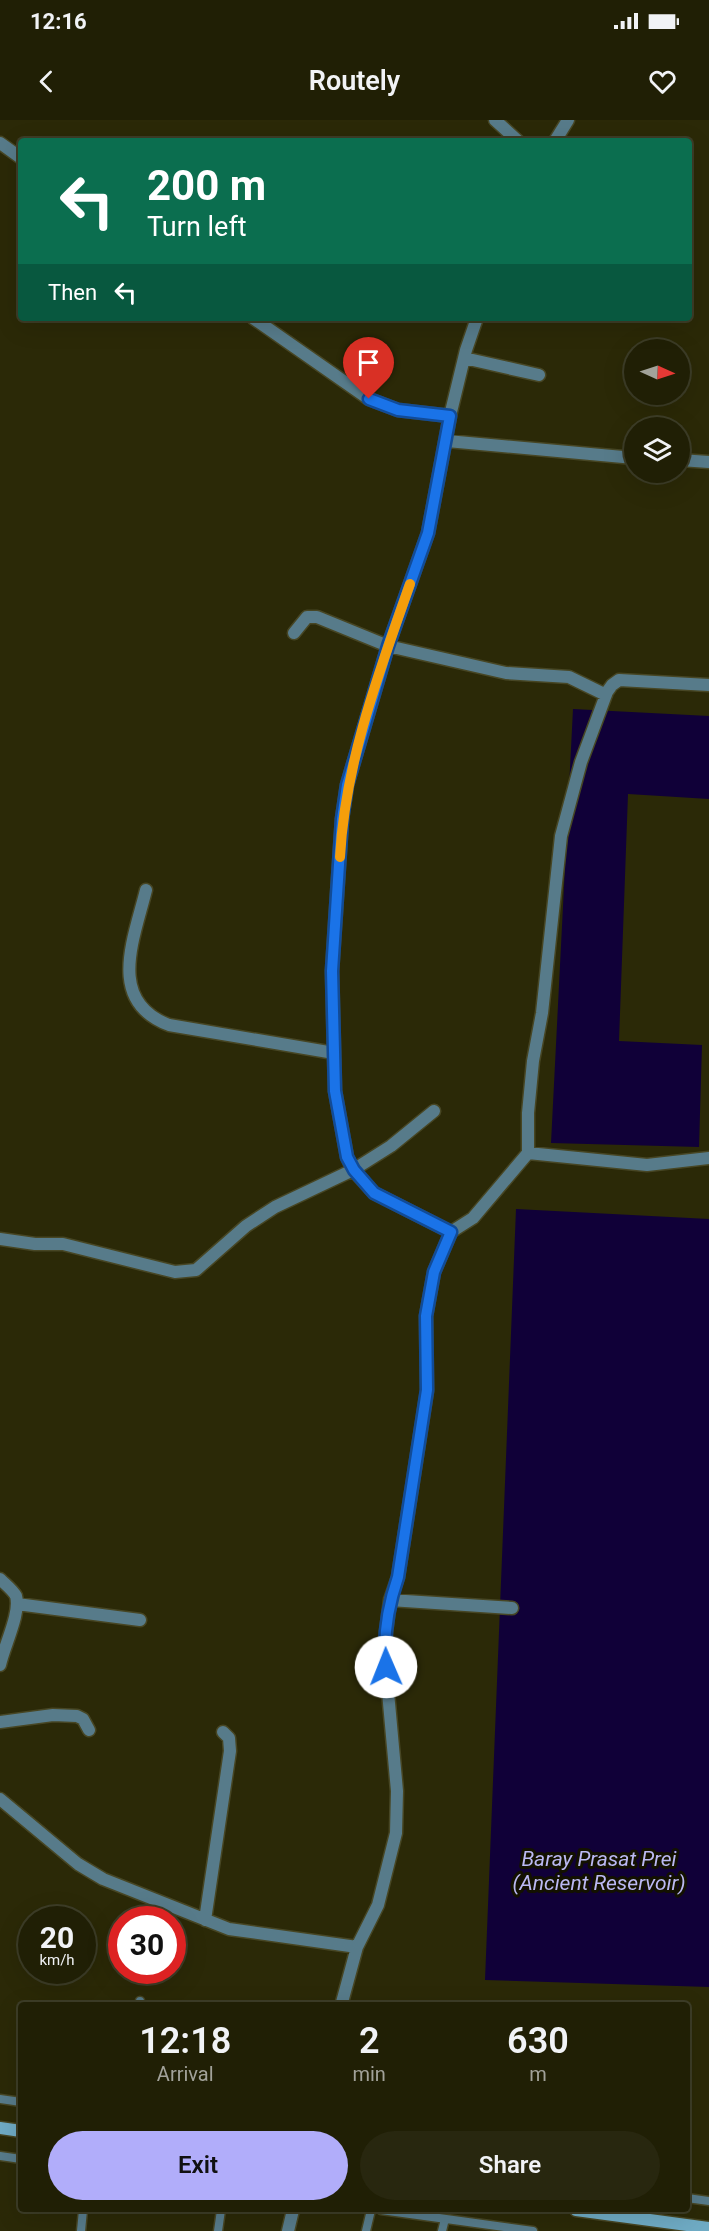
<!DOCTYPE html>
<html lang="en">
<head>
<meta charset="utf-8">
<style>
  :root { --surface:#201f05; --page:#28270f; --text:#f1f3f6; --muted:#a2a29a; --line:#3d3d27; --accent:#b1adfa }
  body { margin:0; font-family:Roboto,sans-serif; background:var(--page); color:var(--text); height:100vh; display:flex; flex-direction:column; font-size:22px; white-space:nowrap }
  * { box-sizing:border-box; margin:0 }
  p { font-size:20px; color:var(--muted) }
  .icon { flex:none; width:33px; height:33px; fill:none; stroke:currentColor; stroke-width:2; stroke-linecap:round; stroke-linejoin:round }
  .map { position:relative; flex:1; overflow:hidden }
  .drawer { position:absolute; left:18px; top:1882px; width:672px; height:210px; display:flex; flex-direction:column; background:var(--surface); border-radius:6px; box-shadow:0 6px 24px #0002,0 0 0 2px var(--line) }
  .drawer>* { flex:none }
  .guide { position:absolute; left:18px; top:18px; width:674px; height:183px; border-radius:6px; box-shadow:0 6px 24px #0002,0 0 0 2px var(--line); background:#0b6e4f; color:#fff; overflow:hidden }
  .needle { width:39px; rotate:93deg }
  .fabs { position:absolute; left:624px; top:219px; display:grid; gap:12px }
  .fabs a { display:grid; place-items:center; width:66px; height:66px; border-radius:50%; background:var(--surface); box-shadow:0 6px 24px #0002,0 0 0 2px var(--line); font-size:30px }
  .speed { position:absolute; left:18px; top:1786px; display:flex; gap:12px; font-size:30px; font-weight:700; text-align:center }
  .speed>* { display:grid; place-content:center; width:78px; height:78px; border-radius:50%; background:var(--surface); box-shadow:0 6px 24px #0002,0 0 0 2px var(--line); line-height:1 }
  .speed small { font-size:15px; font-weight:400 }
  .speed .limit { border:9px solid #d22; background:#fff; color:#111 }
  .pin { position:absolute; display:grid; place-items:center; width:51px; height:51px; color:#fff; margin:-62px -26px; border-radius:50% 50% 50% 0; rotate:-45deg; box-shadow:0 0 6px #0007 }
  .pin .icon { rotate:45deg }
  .me { position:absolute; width:66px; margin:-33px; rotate:359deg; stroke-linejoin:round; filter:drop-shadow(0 0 4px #0008) }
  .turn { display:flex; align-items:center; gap:21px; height:126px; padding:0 30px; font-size:27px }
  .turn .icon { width:78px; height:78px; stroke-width:2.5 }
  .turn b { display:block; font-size:42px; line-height:51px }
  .then { display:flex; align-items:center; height:57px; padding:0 30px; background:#0003; gap:12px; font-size:22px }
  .eta { display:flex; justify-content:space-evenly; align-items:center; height:102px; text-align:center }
  .eta b { font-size:36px; font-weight:600; line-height:42px }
  .action { display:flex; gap:12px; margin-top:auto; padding:12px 30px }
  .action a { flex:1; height:69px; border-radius:36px; background:var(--accent); color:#111; font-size:24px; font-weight:600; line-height:69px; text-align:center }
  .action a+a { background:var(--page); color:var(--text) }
  .status { display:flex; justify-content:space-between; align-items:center; height:42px; padding:0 30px; background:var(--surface); direction:ltr }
  .status svg { height:16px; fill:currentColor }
  header { display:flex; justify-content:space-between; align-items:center; height:78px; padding:0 30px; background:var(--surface); font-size:27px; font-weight:600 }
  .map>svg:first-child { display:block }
  .water { fill:#100038 }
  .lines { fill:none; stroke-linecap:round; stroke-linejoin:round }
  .lane-casing { stroke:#474624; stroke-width:11 }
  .street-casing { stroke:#474624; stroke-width:15 }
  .secondary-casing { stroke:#474624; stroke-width:15 }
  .lane { stroke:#577b8a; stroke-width:8 }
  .street { stroke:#577b8a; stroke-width:12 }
  .secondary { stroke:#6fabc4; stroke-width:12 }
  .route-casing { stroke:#114b97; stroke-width:15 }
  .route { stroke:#1a73e8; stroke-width:10 }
  .slow { stroke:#f59e0b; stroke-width:10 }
  .labels { text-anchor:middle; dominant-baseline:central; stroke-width:6; stroke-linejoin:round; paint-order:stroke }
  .water-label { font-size:21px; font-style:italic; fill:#bbb9f3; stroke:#131100 }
</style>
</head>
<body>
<div class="status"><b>12:16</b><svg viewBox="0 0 49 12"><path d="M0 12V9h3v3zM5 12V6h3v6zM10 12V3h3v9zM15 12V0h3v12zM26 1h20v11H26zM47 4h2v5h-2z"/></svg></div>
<header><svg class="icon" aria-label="back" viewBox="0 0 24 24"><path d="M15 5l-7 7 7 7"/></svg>Routely<svg class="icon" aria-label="heart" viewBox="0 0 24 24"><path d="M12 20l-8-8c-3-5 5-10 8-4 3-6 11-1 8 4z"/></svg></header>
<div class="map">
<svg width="709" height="2111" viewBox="0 0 709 2111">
  <rect width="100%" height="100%" fill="#2b2907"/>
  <path class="water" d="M573,589L709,596V679L628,674L619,921L702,925L699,1027L551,1023Z
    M516,1089L709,1099V1867L485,1860Z"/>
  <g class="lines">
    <defs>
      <path id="lane" d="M140,1886V1881
        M0,1979L21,1982
        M0,2036L21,2039
        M687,2078L709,2081
        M381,2090L533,2111
        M81,2111L83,2090
        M218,2111L221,2090
        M366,2111L371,2090
        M442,2111L445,2099"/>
      <path id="street" d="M495,0L518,21
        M555,21L568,0
        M0,23L21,38
        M253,198L369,279L398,290L450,296
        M464,238L539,255
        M447,321L634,338
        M680,340L709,342
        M294,513L307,497H317L388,526L506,553L569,557L606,575
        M146,770C134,819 106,881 169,905L334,933
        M528,1033L647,1045L709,1038
        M451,1112L473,1098L528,1033V993L533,941L542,893L561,716L581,642L607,572L612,565L619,560L709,565
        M0,1119L35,1124H63L175,1152L196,1150L246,1106L275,1087L353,1050L391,1026L434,991
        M0,1459C5,1464 13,1470 16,1476C21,1493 4,1526 0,1545
        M390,1480L512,1488
        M17,1484L140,1500
        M0,1602L53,1595L77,1596L83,1599L89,1610
        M0,1679L78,1744L103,1759L229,1809L357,1827
        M205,1800L230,1631L229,1618L223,1612
        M341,1886L357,1827L378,1785L396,1713L397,1671L384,1528L390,1480L398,1457L427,1271L426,1196L434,1152L451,1112L374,1073L353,1050L347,1037L335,971L332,851L342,699L347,665L388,526L428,413L450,296L466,230L477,198
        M288,2111L293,2090"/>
      <path id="secondary" d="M0,2008L21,2011
        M576,2090L709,2108"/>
    </defs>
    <use href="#lane" class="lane-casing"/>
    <use href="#street" class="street-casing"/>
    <use href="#secondary" class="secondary-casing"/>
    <use href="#lane" class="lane"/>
    <use href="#street" class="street"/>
    <use href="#secondary" class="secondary"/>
  </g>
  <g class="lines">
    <defs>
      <path id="route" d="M369,279L398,290L450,296L428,413L388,526L347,665L342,699L332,851L335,971L347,1037L354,1050L374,1073L451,1112L434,1152L426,1196L427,1270L398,1457C388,1486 383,1517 386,1547"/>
    </defs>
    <use href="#route" class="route-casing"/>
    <use href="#route" class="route"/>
    <path class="slow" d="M340,737C345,643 379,552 410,464"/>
  </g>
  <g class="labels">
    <g class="water-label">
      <text x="599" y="1739">Baray Prasat Prei<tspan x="599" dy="24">(Ancient Reservoir)</tspan></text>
    </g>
  </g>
</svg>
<div class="fabs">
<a><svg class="needle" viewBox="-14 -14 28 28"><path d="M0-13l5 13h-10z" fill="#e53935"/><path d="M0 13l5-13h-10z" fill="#a2a29a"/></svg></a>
<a><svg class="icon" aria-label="layers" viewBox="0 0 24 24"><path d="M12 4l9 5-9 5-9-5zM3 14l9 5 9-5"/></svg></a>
</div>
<div class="speed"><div>20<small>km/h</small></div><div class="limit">30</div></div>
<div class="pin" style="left:369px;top:279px;background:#d93025"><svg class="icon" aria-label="arrive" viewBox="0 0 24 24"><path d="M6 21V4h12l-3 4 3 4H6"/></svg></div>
<svg class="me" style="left:386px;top:1547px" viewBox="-20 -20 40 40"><circle r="19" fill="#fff"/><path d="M0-13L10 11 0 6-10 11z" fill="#1a73e8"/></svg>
<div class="guide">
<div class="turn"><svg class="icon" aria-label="left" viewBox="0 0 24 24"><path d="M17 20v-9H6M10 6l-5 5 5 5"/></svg><div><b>200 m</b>Turn left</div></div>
<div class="then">Then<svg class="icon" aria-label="left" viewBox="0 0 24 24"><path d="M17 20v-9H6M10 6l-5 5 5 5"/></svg></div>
</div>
<section class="drawer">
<div class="eta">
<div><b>12:18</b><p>Arrival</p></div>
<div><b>2</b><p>min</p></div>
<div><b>630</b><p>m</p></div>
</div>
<div class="action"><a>Exit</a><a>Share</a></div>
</section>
</div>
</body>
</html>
